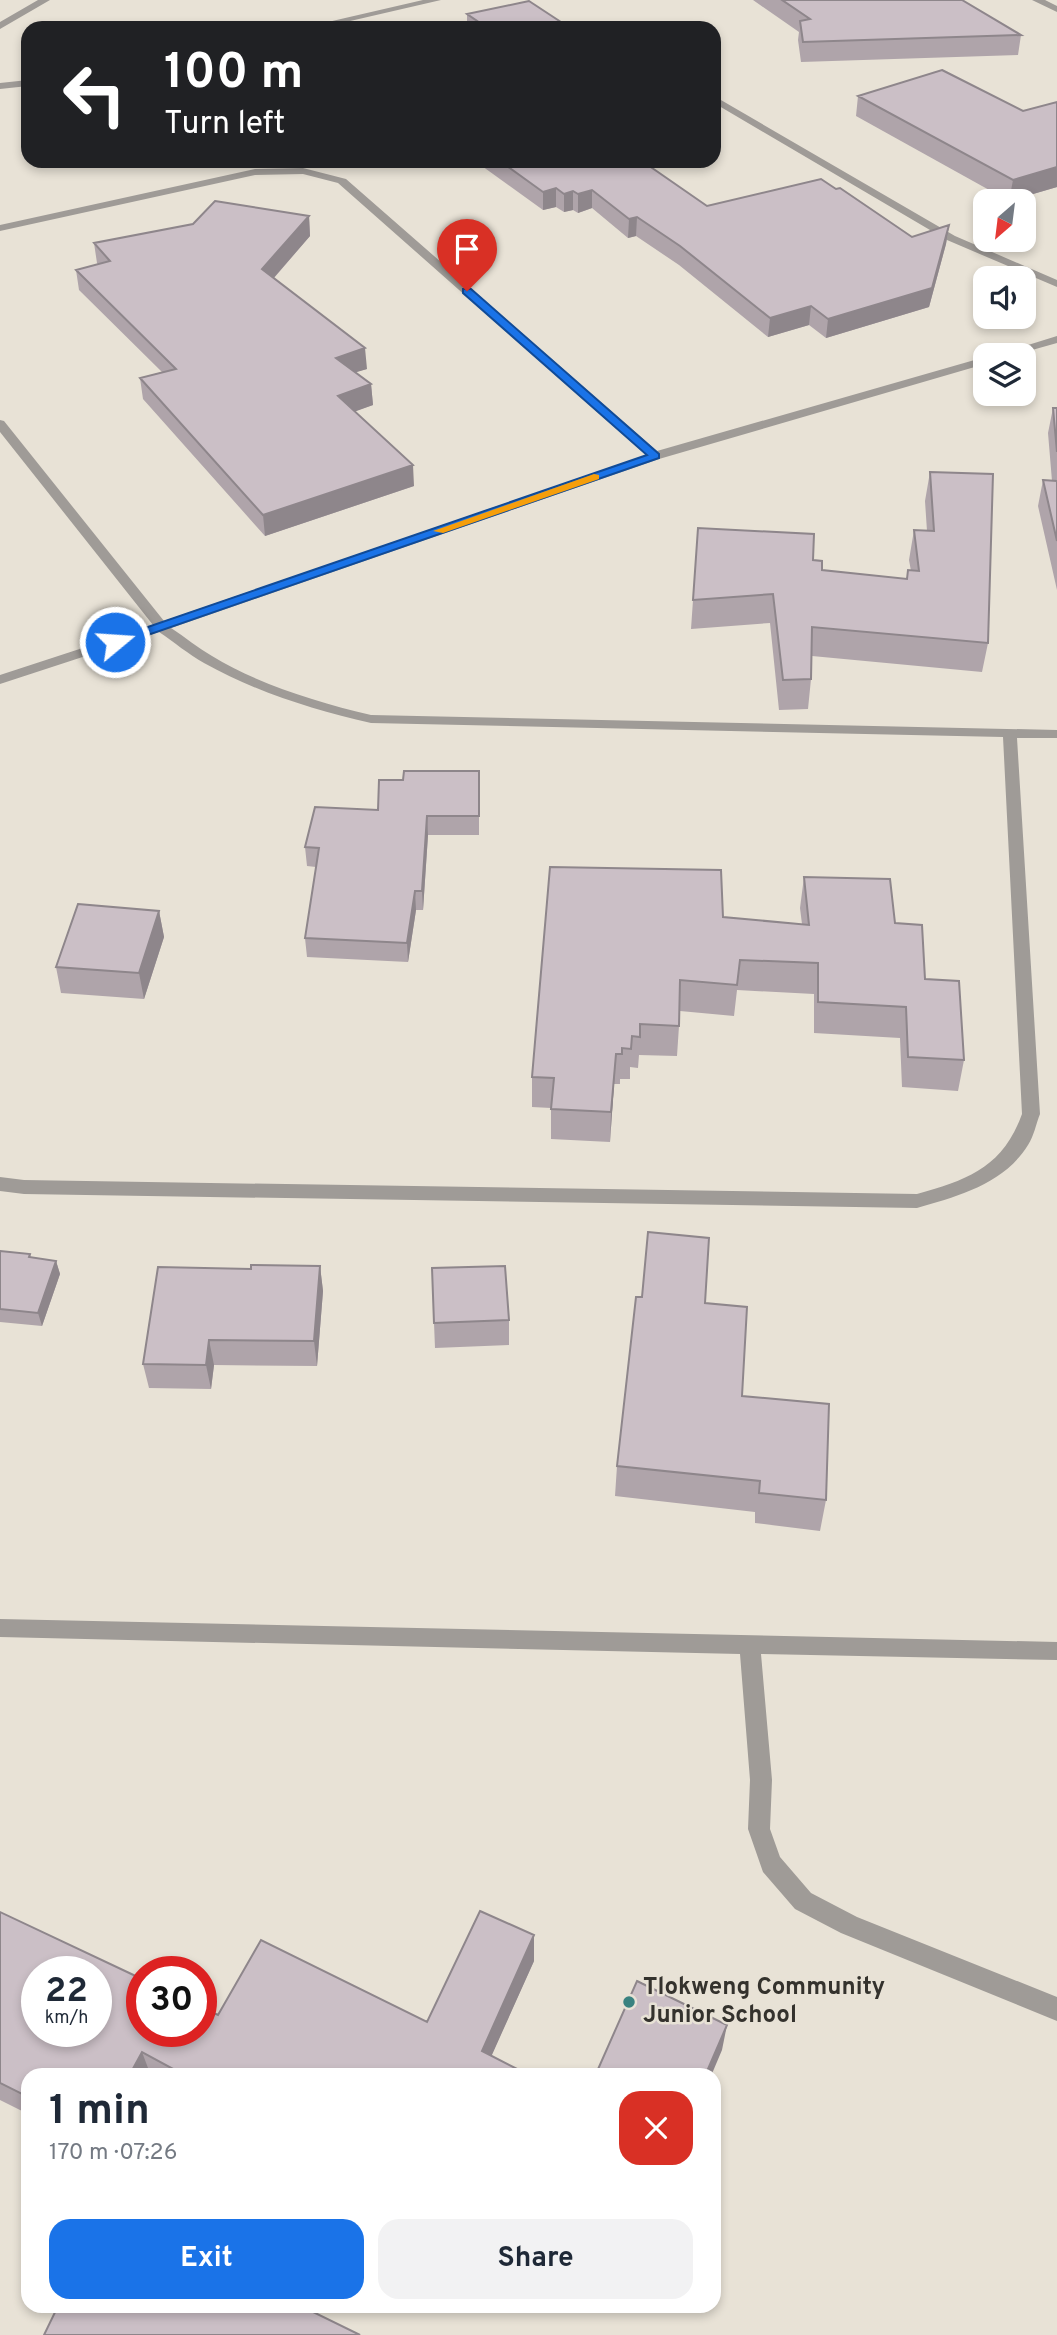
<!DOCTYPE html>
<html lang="en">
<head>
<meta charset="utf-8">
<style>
  :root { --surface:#fff; --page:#f2f2f3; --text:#1f2937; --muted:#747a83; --accent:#1a73e8 }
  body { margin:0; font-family:Overpass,sans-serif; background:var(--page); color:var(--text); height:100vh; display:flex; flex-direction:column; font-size:26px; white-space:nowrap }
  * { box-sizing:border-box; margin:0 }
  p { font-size:23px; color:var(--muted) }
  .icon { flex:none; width:38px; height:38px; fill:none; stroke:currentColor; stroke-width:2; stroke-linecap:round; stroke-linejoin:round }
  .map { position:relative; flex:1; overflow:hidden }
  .sheet { position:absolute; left:21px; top:2068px; width:700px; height:245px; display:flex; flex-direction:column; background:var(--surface); border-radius:21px; box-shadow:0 4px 10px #0003 }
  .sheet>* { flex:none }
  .hud { position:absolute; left:21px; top:21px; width:700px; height:147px; border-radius:21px; box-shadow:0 4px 10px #0003; background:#202124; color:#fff; overflow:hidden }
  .needle { width:46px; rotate:208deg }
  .controls { position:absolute; left:973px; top:189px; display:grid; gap:14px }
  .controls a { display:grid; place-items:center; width:63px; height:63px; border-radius:14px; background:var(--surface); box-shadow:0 4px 10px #0003; font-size:35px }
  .speed { position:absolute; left:21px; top:1956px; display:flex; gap:14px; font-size:35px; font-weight:700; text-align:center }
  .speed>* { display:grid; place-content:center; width:91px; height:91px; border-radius:50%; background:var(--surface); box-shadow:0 4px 10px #0003; line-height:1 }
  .speed small { font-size:18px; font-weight:400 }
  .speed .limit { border:10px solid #d22; background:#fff; color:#111 }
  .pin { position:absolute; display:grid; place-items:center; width:60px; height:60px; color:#fff; margin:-72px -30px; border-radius:50% 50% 50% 0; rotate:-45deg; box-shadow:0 0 7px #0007 }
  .pin .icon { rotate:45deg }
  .me { position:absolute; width:77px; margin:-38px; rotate:72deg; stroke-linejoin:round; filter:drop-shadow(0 0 5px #0008) }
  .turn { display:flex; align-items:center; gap:24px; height:147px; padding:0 28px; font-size:32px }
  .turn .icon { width:91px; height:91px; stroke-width:2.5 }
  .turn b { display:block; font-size:49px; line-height:60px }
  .round { display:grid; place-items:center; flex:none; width:74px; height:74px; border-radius:21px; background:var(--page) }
  .overview { display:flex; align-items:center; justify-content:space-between; height:119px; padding:0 28px }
  h1 { font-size:42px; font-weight:700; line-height:52px }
  .primary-button { display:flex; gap:14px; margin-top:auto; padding:14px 28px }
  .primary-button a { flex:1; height:80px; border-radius:21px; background:var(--accent); color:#fff; font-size:28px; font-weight:700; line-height:80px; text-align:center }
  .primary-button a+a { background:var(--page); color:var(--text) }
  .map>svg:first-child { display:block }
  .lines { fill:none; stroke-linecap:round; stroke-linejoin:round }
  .minor { fill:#9f9b97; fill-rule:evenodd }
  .wall { fill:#afa4aa }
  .shaded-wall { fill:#8e868b }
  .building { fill:#cbbfc6; stroke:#8e868b; stroke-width:2; fill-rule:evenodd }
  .route { fill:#1a73e8; stroke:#114b97; stroke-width:2 }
  .slow { fill:#f59e0b }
  .poi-dot { fill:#398280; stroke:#e8e2d6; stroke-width:2.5 }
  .labels { text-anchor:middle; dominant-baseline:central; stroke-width:5; stroke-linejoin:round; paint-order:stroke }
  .near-poi-label { font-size:24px; font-weight:bold; fill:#34322d; stroke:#e8e2d6; text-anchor:start }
</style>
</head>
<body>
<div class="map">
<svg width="1057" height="2335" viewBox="0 0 1057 2335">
  <rect width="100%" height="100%" fill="#e8e2d6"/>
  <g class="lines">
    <path class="minor" d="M38,0H50L0,29V22Z
      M423,0H441L320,28H302Z
      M1032,0H1045L1057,6V12Z
      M28,80V86L0,89V83Z
      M714,96L955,236L1057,280V287L947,240L714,103Z
      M303,168L346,179L657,451L985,357V364L659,459L171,628C185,637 198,648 212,656C260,685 317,702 371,715L1057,730V738H1017L1040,1114C1036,1124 1034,1136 1028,1145C1004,1184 958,1196 917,1208L24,1194L0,1191V1177L24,1180L917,1194C968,1180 1003,1167 1022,1114L1003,737L371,723C313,710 256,692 204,663C188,654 174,642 159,632L0,684V675L153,625L0,432V420L4,421L164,621L646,455L338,183L303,174L255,175L0,231V225L255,169Z
      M1057,336V343L1014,355H996Z
      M0,1619L1057,1642V1660L761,1654L772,1780L770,1829L780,1857L811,1893L857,1917L1057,1997V2021L841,1933L795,1909L763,1872L748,1829L750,1780L740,1654L0,1637Z"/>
  </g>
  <path class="wall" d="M753,0H962L1021,35L1018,55L801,62L798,40L799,32Z
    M467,14L570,28L467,25Z
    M858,96L1023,111L1057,102V187L1009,201L856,116Z
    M475,161H642L707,206L836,189L912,237L949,225L946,244L929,307L826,338L809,325L768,337L679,265L636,236L628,238L592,208L578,213L573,210L564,212L556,207L543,210Z
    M309,216L310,236L274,278L367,369L355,372L371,384L373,405L355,411L414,486L265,536L143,399L140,378L162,372L79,290L76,270L98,264L97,263L94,243Z
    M1053,408H1057V590L1038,506L1043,480L1052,481L1048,433Z
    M930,472L988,643L982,672L812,656L811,679L808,709L779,710L770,623L691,629L698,528L813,560L822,570L906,579L911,571L909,560L914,530L927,531L925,501Z
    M479,771V835H428L423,910H416L408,962L307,957L305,938L316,867L307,866L305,847L378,810L403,780Z
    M804,877L895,923L925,979L964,1060L958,1091L902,1087L900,1038L814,1033V994L737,990L734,1016L680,1011L677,1056L639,1055L638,1068L630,1067V1079H620V1084H614L610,1142L551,1139V1108L532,1107V1077L723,917L802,924L800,908Z
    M159,911L164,937L144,999L61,993L56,967Z
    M0,1251L30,1254L31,1258L56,1261L60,1274L42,1326L0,1322Z
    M320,1266L323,1291L317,1366L214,1365L211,1389L149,1388L143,1364L251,1269Z
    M705,1303L742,1396L826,1500L820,1531L755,1523V1512L615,1496L617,1466Z
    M509,1320V1345L435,1348L434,1323Z
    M0,1912L218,2015L427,2022L534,1935V1961L491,2056L531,2076H28V2114L0,2100Z"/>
  <path class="shaded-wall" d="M439,161H465L439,166Z
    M1057,167V187L1009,201L1013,180Z
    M556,188V207L543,210V192Z
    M592,190V208L578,213V194Z
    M573,191V210L564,212V194Z
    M309,216L310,236L264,289L262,269Z
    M637,217L636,236L628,238L629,219Z
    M949,225L946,244L929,307L826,338L828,319Z
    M811,306L809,325L768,337L770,318Z
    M365,348L367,369L337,378L336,358Z
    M371,384L373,405L340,417L338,396Z
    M413,465L414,486L265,536L263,515Z
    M427,816L428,835L423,910L422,891Z
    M415,891L416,910L408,962L407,943Z
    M159,911L164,937L144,999L139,973Z
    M616,1054L614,1084L610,1142L611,1112Z
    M56,1261L60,1274L42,1326L38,1313Z
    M320,1266L323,1291L317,1366L314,1341Z
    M209,1340L214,1365L211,1389L206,1365Z
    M534,1935V1961L483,2075L482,2051Z
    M727,2025L722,2050L711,2076H705Z
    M142,2052L151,2076H129Z"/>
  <path class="building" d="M782,0H962L1021,35L803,42L800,21L810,19Z
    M529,1L570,28H448L480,23L467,14Z
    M942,70L1023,111L1057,102V167L1013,180L858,96Z
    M500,161H642L707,206L821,179L836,189L840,188L912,237L949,225L932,288L828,319L811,306L770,318L680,246L637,217L629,219L592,190L578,194L573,191L564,194L556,188L543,192Z
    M215,201L309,216L262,269L365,348L336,358L371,384L338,396L413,465L263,515L140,378L176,369L76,270L110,261L94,243L193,224Z
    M1053,408H1057V452Z
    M930,472L993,474L988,643L812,627L811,679L783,680L773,594L693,600L698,528L814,534L813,560L822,561V570L907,579L908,570L919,571L914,530L934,531Z
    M1043,480L1057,481V541Z
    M404,771H479V816H427L422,891H415L407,943L305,938L319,848L305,847L315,807L378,810L379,780H403Z
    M550,867L721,870L723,917L809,925L804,877L890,879L895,923L922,925L925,979L959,981L964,1060L908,1057L906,1007L818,1002V963L740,960L737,985L680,980L679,1026L640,1024V1037L632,1036L631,1049L622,1048V1054H616L611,1112L551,1109L554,1078L532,1077Z
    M78,904L159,911L139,973L56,967Z
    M648,1232L709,1238L705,1303L747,1307L742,1396L829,1404L826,1500L759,1493L760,1481L617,1466L636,1297H642Z
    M0,1251L30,1254L29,1257L56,1261L38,1313L0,1309Z
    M251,1265L320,1266L314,1341L209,1340L206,1365L143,1364L158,1267L251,1269Z
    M505,1266L509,1320L434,1323L432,1268Z
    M480,1911L534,1935L482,2051L531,2076H186L142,2052L129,2076H28V2097L0,2083V1912L142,1979V2032H201V2007L218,2015L261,1940L427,2022ZM37,1972H96V2032H37Z
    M637,1981L727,2025L705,2076H595Z
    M58,2306H301L360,2335H44Z"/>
  <path class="route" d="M463,289H471L659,454V458L119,645H110V640L647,455L463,293Z"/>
  <path class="slow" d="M594,474L599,475V479L443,533L433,531Z"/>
  <circle class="poi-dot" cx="629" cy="2002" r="7"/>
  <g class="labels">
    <g class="near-poi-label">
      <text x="643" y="1988">Tlokweng Community<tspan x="643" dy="28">Junior School</tspan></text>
    </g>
  </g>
</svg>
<div class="controls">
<a><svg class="needle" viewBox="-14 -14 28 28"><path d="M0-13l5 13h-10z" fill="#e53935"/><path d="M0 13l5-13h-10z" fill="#747a83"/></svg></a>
<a><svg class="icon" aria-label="sound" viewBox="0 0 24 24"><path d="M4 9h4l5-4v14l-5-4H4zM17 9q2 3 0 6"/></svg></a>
<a><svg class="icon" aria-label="layers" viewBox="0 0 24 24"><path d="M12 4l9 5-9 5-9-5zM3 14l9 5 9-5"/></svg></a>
</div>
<div class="speed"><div>22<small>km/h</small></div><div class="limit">30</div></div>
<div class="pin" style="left:467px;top:291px;background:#d93025"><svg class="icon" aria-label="arrive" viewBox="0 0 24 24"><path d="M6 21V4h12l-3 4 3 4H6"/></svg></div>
<svg class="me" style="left:115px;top:642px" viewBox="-20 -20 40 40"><circle r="17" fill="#1a73e8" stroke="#fff" stroke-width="3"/><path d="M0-11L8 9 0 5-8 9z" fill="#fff"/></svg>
<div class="hud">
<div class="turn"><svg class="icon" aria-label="left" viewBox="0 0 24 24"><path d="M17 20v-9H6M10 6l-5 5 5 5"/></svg><div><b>100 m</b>Turn left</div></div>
</div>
<section class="sheet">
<div class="overview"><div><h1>1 min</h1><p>170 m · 07:26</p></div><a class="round" style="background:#d93025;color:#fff"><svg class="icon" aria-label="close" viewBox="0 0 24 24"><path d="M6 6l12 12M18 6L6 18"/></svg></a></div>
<div class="primary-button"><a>Exit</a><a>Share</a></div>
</section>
</div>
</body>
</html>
